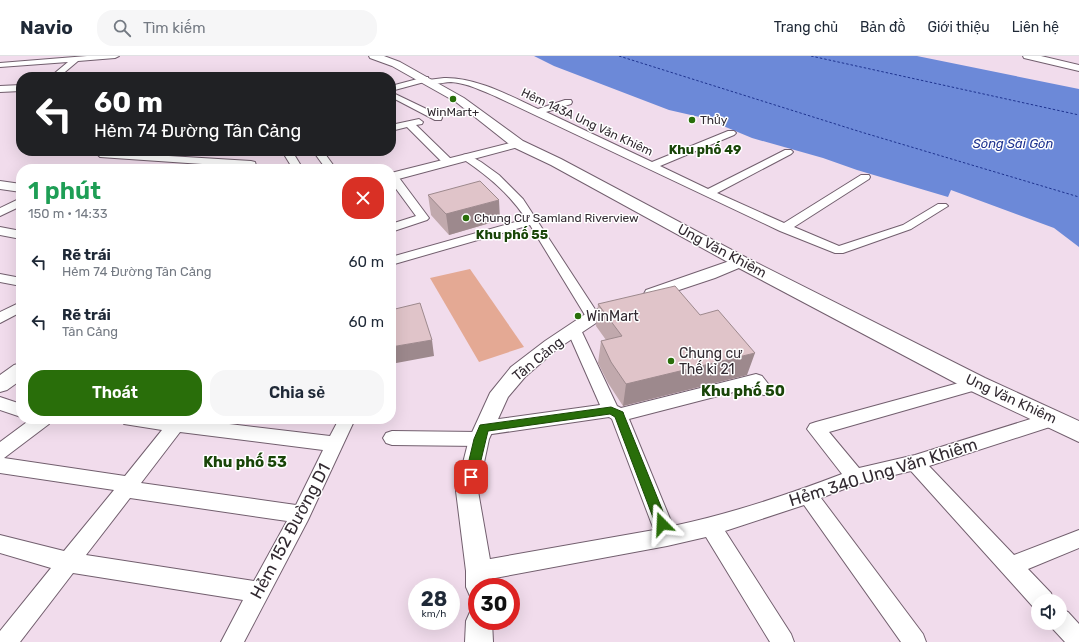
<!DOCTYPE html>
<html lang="vi">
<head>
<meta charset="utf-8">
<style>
  :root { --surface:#fff; --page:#f6f6f7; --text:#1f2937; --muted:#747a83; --line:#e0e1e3; --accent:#296e0a }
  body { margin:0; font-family:Rubik,sans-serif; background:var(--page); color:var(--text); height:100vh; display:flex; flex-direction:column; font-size:15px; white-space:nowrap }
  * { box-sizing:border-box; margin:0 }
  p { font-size:13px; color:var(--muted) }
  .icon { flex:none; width:22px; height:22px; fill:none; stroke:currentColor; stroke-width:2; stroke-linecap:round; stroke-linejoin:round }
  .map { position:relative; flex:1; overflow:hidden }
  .panel { position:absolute; left:16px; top:108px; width:380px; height:260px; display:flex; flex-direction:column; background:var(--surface); border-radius:16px; box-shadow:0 4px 16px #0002 }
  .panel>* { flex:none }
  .banner { position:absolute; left:16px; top:16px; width:380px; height:84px; border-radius:16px; box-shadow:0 4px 16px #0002; background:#202124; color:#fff; overflow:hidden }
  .buttons { position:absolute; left:1031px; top:538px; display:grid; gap:8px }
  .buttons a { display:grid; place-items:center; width:36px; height:36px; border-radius:50%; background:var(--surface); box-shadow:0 4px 16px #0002; font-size:20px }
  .speed { position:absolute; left:408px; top:522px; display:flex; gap:8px; font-size:20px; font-weight:700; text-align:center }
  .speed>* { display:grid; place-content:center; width:52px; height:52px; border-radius:50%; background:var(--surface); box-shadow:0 4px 16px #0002; line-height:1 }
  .speed small { font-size:10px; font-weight:400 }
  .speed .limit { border:6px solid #d22; background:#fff; color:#111 }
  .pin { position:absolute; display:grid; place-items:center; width:34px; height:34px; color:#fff; margin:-17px; border-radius:8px; box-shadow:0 2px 6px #0006 }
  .me { position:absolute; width:44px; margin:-22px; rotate:339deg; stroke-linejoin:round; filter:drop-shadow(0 0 3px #0008) }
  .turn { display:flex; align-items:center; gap:14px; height:84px; padding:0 12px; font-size:18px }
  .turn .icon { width:52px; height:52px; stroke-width:2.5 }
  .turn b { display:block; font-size:28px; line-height:34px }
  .round { display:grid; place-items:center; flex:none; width:42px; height:42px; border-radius:16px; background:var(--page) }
  .overview { display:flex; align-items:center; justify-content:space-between; height:68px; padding:0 12px }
  h1 { font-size:24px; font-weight:600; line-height:30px; color:#1e9e55 }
  .cta { display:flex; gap:8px; margin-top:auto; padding:8px 12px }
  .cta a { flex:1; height:46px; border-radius:16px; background:var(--accent); color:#fff; font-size:16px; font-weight:600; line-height:46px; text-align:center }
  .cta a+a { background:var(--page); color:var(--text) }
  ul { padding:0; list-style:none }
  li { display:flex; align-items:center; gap:12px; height:60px; padding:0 12px }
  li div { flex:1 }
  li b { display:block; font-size:15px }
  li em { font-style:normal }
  header { display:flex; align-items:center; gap:24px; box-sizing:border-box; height:56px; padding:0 20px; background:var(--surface); border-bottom:1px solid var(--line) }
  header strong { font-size:19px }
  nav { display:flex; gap:22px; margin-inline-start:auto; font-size:14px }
  .search { width:280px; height:36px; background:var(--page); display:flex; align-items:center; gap:10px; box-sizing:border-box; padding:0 14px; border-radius:16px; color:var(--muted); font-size:15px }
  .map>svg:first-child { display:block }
  .green { fill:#e4a994 }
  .water { fill:#6c89d8 }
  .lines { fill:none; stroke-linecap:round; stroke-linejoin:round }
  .ferry { stroke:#1e338f; stroke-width:1; stroke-dasharray:2.5 2; stroke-linecap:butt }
  .minor-casing { stroke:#725f6e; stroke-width:2 }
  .tertiary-casing { stroke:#725f6e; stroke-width:2 }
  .secondary-casing { stroke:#725f6e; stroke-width:2 }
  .minor { fill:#fff; fill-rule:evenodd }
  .tertiary { fill:#fff; fill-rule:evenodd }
  .secondary { fill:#fff; fill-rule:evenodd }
  .wall { fill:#c1a9ad }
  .shaded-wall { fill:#9d898d }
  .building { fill:#e0c4c9; stroke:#9d898d }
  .route { fill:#296e0a; stroke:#1b4806 }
  .poi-dot { fill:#296e0a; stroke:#fff; stroke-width:1.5 }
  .labels { text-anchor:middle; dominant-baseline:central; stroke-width:3; stroke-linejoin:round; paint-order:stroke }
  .far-poi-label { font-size:12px; fill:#322a31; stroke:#fff; text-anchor:start }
  .far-street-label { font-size:12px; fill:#322a31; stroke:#fff }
  .far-water-label { font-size:13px; font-style:italic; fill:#1e338f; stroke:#fff }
  .far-neighbourhood-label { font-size:13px; font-weight:bold; fill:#194508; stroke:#fff }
  .street-label { font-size:14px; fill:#322a31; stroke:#fff }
  .poi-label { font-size:14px; fill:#322a31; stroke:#fff; text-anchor:start }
  .neighbourhood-label { font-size:15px; font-weight:bold; fill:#194508; stroke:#fff }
  .near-street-label { font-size:17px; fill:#322a31; stroke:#fff }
</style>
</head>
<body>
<header>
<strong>Navio</strong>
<div class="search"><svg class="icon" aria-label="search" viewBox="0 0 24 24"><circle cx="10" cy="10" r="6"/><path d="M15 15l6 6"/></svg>Tìm kiếm</div>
<nav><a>Trang chủ</a><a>Bản đồ</a><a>Giới thiệu</a><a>Liên hệ</a></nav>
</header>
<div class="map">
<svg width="1079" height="586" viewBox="0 0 1079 586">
  <rect width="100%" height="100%" fill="#f1dcec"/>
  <path class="green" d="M470,213L524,291L479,306L430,222Z"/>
  <path class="water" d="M534,0H917L1079,33V191L1054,172L951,134L948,141L857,114L823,102L752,82L704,62L669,54L554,10Z"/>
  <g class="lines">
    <path class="ferry" d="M619,0L861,76L1079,141
      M811,0L1079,59"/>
    <defs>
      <path id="minor" d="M87,0H119L115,2L78,5L59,21H50L68,6L0,11V7Z
        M425,21H428V25L391,35V30Z
        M444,22C476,21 510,40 538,53L565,44H571L572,46L571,48L546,56L652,106L728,75H734L736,77L734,79L660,110L708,133L785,94H791L793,96L791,98L717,137L784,167L861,119H869L870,121L869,123L794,171L839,190L903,169L938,148H946L948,150L911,173L843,197H835L780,175L497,41C483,35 467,27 451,26C444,26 432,30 427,26L428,24Z
        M391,36L441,60L442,62L441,64H435L391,41Z
        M419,63L423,66L422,68L416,69L452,104L453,106L452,108H444L407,71L391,75V69Z
        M282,95H292L303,113H293Z
        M313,95H323L336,113H326Z
        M103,96L251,105L255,106L257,113H247L246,111L100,101L98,99L100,97Z
        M467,98L481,106L499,119L523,143L600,261L598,264L593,266L588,264L530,169L391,209V201L526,163C510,138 488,120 463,103L462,101L463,99Z
        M107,109L119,110L124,113H103V110Z
        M391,118L397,119L429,162L427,164L391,176V168L416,160L391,126Z
        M21,142V150L0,160V152Z
        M0,171L21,175V183L0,179Z
        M0,218L21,222V230L0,226Z
        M21,246V256L0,267V256Z
        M574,269L579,271L581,274L617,350L621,352L756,318L762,320L773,334L771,338C762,341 759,337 753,331L629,363L673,470C730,458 787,439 842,418L807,373L810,368L816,366L977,322L983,324L985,328L983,332L829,376L859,412L915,399L1053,356L1059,358L1061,363L1059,368L929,410L1014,499L1079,474V492L1028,513L1051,537L1054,545H1038V554L1035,553L911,415L857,428L821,442L923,578L926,586H901L804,449L725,475L791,578L794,586H770L706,481L667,490L479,525L472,522L469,515L472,508L479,505L654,474L612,363L609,361L485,379L488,383L485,388L479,390L392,389L386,387L383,382L386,377L392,375L478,376L475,372L478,367L484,365L600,349L567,274L569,271Z
        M0,341L21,348V361L0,354Z
        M31,363H51L49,368L4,402L125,420L162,374L124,368L122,363H188L330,380L339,363H355L308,464L244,586H221L243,544L73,517L20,586H0V575L51,512L0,497V479L64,495L114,434L0,417V386ZM180,376L323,394L296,449L141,427ZM130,442L287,465L254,525L86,499Z
        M1060,553L1068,556L1079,568V586H1065L1052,572L1050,567H1060Z"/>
      <path id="tertiary" d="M21,29V35L0,36V30Z
        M518,85L522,86L524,88L522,90L391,125V117Z
        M0,125L21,128V136L0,133Z
        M741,201L746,203L749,206L746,209L715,222L652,243L646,242L644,238L646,234Z
        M620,245L626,246L628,250L626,254L599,265L557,293L525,321L508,341L489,383L478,435L492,515V531H477V543L470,540L466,531V515L456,435L469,383L490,337L511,311L545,285L587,257Z
        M21,307V324L7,334L0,336V319L14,309Z
        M477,553V565H492L493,586H465L466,565L470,556Z"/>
      <path id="secondary" d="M369,0H384L400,6L464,42L523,85L561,103L747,202L985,322L1079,365V386L969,334L735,210L551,109L513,91L456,46L392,10L370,2Z
        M1023,0H1041L1079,9V15L1024,2Z"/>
    </defs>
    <use href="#minor" class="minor-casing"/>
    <use href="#tertiary" class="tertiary-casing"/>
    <use href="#secondary" class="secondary-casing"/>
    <use href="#minor" class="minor"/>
    <use href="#tertiary" class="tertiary"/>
    <use href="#secondary" class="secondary"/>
  </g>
  <path class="wall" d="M428,139L500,164L449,179L431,159Z
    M598,248L747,319L623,350L608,327L598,307L601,285L606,284L596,270Z"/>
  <path class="shaded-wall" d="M499,144L500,164L449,179L446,158Z
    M432,284L434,300L391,308V291Z
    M755,297L747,319L623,350L626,328Z"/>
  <path class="building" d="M480,125L499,144L446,158L428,139Z
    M675,230L700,259L718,254L755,297L626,328L611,306L601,285L622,280L598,248Z
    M420,247L432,284L391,291V254Z"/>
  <path class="route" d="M611,351L623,356L624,359L668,468L666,472L662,473L657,472L615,361L610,358L488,375L477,421L475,425L471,426L467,425L465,421L474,383L480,369Z"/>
  <g class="poi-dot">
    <circle cx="453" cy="43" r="4"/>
    <circle cx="692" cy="64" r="4"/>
    <circle cx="466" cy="162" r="4"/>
    <circle cx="578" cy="260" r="4"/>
    <circle cx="671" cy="305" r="4"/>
  </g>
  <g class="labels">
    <g class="far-poi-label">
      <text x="453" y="56" text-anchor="middle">WinMart+</text>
      <text x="700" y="64">Thủy</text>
      <text x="474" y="162">Chung Cư Samland Riverview</text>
    </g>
    <g class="far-street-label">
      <text transform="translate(587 66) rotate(25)">Hẻm 143A Ung Văn Khiêm</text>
    </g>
    <g class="far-water-label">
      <text x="1013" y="87">Sông Sài Gòn</text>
    </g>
    <g class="far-neighbourhood-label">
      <text x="705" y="93">Khu phố 49</text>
      <text x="512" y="178">Khu phố 55</text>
    </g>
    <g class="street-label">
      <text transform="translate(722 195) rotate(28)">Ung Văn Khiêm</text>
      <text transform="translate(538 303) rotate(-39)">Tân Cảng</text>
      <text transform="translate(1011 343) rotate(25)">Ung Văn Khiêm</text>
    </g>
    <g class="poi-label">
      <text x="586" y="260">WinMart</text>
      <text x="679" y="297">Chung cư<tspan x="679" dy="16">Thế kỉ 21</tspan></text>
    </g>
    <g class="neighbourhood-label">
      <text x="743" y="335">Khu phố 50</text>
      <text x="245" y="406">Khu phố 53</text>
    </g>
    <g class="near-street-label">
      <text transform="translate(883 416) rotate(-17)">Hẻm 340 Ung Văn Khiêm</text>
      <text transform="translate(290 475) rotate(-62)">Hẻm 152 Đường D1</text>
    </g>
  </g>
</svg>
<div class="buttons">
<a><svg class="icon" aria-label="sound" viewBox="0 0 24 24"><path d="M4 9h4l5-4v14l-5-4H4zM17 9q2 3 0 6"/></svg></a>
</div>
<div class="speed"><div>28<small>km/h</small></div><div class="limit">30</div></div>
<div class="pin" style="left:471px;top:421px;background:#d93025"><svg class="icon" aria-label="arrive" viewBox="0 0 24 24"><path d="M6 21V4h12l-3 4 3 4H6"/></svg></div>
<svg class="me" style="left:662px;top:468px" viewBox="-20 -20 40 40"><path d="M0-17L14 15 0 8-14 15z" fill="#296e0a" stroke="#fff" stroke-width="4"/></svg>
<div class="banner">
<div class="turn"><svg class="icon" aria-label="left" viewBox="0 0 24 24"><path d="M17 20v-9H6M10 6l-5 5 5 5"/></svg><div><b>60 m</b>Hẻm 74 Đường Tân Cảng</div></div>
</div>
<section class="panel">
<div class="overview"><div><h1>1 phút</h1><p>150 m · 14:33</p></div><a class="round" style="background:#d93025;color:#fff"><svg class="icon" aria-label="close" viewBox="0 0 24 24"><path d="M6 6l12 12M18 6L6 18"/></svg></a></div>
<ul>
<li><svg class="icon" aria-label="left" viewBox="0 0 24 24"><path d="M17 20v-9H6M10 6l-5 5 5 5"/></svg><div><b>Rẽ trái</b><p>Hẻm 74 Đường Tân Cảng</p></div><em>60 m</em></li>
<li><svg class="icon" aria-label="left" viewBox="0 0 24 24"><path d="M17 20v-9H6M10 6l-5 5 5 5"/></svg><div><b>Rẽ trái</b><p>Tân Cảng</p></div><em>60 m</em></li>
</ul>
<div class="cta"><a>Thoát</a><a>Chia sẻ</a></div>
</section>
</div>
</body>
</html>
